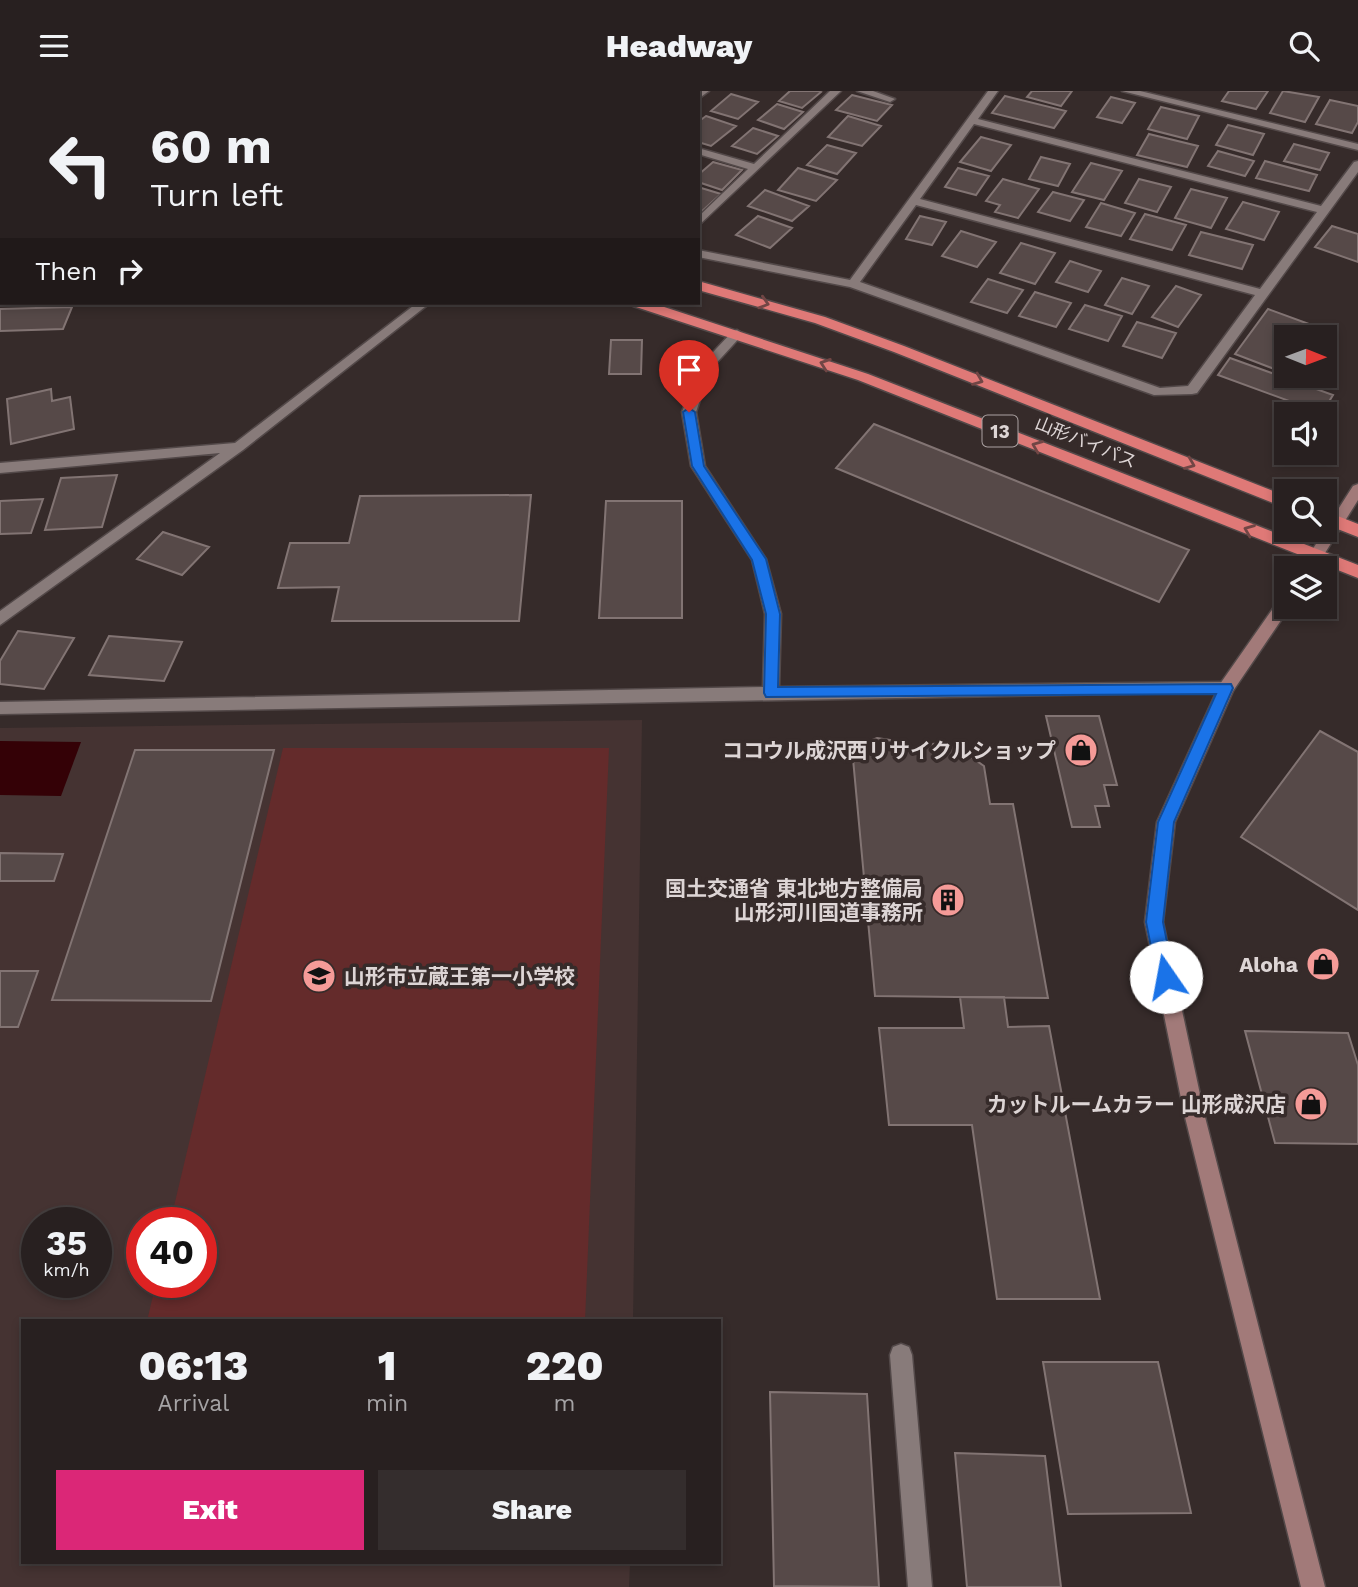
<!DOCTYPE html>
<html lang="en">
<head>
<meta charset="utf-8">
<style>
  :root { --surface:#282020; --page:#342d2d; --text:#f1f3f6; --muted:#a5a3a5; --line:#443e3e; --accent:#db2777 }
  body { margin:0; font-family:"Work Sans","Noto Sans JP",sans-serif; background:var(--page); color:var(--text); height:100vh; display:flex; flex-direction:column; font-size:26px; white-space:nowrap }
  * { box-sizing:border-box; margin:0 }
  p { font-size:23px; color:var(--muted) }
  .icon { flex:none; width:38px; height:38px; fill:none; stroke:currentColor; stroke-width:2; stroke-linecap:round; stroke-linejoin:round }
  .map { position:relative; flex:1; overflow:hidden }
  .details { position:absolute; left:21px; top:1228px; width:700px; height:245px; display:flex; flex-direction:column; background:var(--surface); border-radius:0px; box-shadow:0 4px 10px #0003,0 0 0 2px var(--line) }
  .details>* { flex:none }
  .top-card { position:absolute; left:0px; top:0px; width:700px; height:214px; box-shadow:0 4px 10px #0003,0 0 0 2px var(--line); background:#282020; color:var(--text); overflow:hidden }
  .needle { width:46px; rotate:91deg }
  .fabs { position:absolute; left:1274px; top:234px; display:grid; gap:14px }
  .fabs a { display:grid; place-items:center; width:63px; height:63px; border-radius:0px; background:var(--surface); box-shadow:0 4px 10px #0003,0 0 0 2px var(--line); font-size:35px }
  .speed { position:absolute; left:21px; top:1116px; display:flex; gap:14px; font-size:35px; font-weight:700; text-align:center }
  .speed>* { display:grid; place-content:center; width:91px; height:91px; border-radius:50%; background:var(--surface); box-shadow:0 4px 10px #0003,0 0 0 2px var(--line); line-height:1 }
  .speed small { font-size:18px; font-weight:400 }
  .speed .limit { border:10px solid #d22; background:#fff; color:#111 }
  .pin { position:absolute; display:grid; place-items:center; width:60px; height:60px; color:#fff; margin:-72px -30px; border-radius:50% 50% 50% 0; rotate:-45deg; box-shadow:0 0 7px #0007 }
  .pin .icon { rotate:45deg }
  .me { position:absolute; width:77px; margin:-38px; rotate:348deg; stroke-linejoin:round; filter:drop-shadow(0 0 5px #0008) }
  .turn { display:flex; align-items:center; gap:24px; height:147px; padding:0 35px; font-size:32px }
  .turn .icon { width:91px; height:91px; stroke-width:2.5 }
  .turn b { display:block; font-size:49px; line-height:60px }
  .then { display:flex; align-items:center; height:66px; padding:0 35px; background:#0003; gap:14px; font-size:26px }
  .eta { display:flex; justify-content:space-evenly; align-items:center; height:119px; text-align:center }
  .eta b { font-size:42px; font-weight:800; line-height:49px }
  .primary-button { display:flex; gap:14px; margin-top:auto; padding:14px 35px }
  .primary-button a { flex:1; height:80px; border-radius:0px; background:var(--accent); color:#fff; font-size:28px; font-weight:800; line-height:80px; text-align:center }
  .primary-button a+a { background:var(--page); color:var(--text) }
  header { display:flex; justify-content:space-between; align-items:center; height:91px; padding:0 35px; background:var(--surface); font-size:32px; font-weight:800 }
  .map>svg:first-child { display:block }
  .built { fill:#453332; fill-rule:evenodd }
  .green { fill:#642b2b }
  .water { fill:#340106 }
  .building { fill:#564948; stroke:#827473; stroke-width:2 }
  .lines { fill:none; stroke-linecap:round; stroke-linejoin:round }
  .lane-casing { stroke:#534949; stroke-width:3 }
  .secondary-casing { stroke:#534949; stroke-width:3 }
  .highway-casing { stroke:#534949; stroke-width:3 }
  .lane { fill:#887b7a; fill-rule:evenodd }
  .secondary { fill:#a27a79; fill-rule:evenodd }
  .highway { fill:#df7977; fill-rule:evenodd }
  .oneway { stroke:#714645 }
  .route { fill:#1a73e8; stroke:#114b97; stroke-width:2 }
  .labels { text-anchor:middle; dominant-baseline:central; stroke-width:7; stroke-linejoin:round; paint-order:stroke }
  .far-street-label { font-size:18px; fill:#ddd5d5; stroke:#362b2a }
  .shield { fill:#362b2a; stroke:#aba2a2; stroke-width:2 }
  .shield-label { font-size:19px; font-weight:bold; fill:#ddd5d5 }
  .poi-label { font-size:21px; font-weight:bold; fill:#ddd5d5; stroke:#362b2a; text-anchor:end }
</style>
</head>
<body>
<header><svg class="icon" aria-label="menu" viewBox="0 0 24 24"><path d="M4 6h16M4 12h16M4 18h16"/></svg>Headway<svg class="icon" aria-label="search" viewBox="0 0 24 24"><circle cx="10" cy="10" r="6"/><path d="M15 15l6 6"/></svg></header>
<div class="map">
<svg width="1358" height="1496" viewBox="0 0 1358 1496">
  <rect width="100%" height="100%" fill="#362b2a"/>
  <path class="built" d="M642,629L633,1230H23V1472H630L629,1496H0V637ZM37,1132H96V1192H37ZM142,1132H201V1192H142Z"/>
  <path class="green" d="M283,657H609L585,1230H147L156,1192H201V1132H170Z"/>
  <path class="water" d="M0,650L81,651L61,705L0,704Z"/>
  <path class="building" d="M790,0H819L821,1L802,17L779,10Z
    M1032,0H1072L1061,15L1027,6Z
    M1229,0H1268L1256,18L1222,10Z
    M1283,0L1319,6L1305,31L1270,22Z
    M731,3L758,11L738,28L711,20Z
    M852,4L892,14L877,30L836,19Z
    M1005,5L1066,20L1054,37L992,22Z
    M1111,6L1135,12L1122,32L1097,26Z
    M1330,9L1358,15V31L1352,42L1316,33Z
    M777,13L803,21L784,38L758,29Z
    M1161,16L1199,25L1187,48L1148,38Z
    M706,25L736,35L711,55L698,51V31Z
    M848,25L881,35L862,55L828,46Z
    M1228,34L1264,43L1253,64L1216,54Z
    M753,37L778,45L757,63L732,55Z
    M1149,43L1198,55L1187,76L1137,64Z
    M981,46L1011,54L991,80L960,71Z
    M1294,53L1329,62L1320,79L1284,70Z
    M827,54L856,62L837,83L807,74Z
    M1218,60L1254,70L1245,85L1208,75Z
    M1041,66L1070,73L1058,95L1029,88Z
    M1265,70L1317,84L1309,100L1256,87Z
    M713,71L742,79L722,99L698,91V84Z
    M1091,72L1122,80L1104,109L1072,101Z
    M798,77L837,89L816,110L778,99Z
    M958,77L989,85L976,104L945,96Z
    M1003,88L1039,98L1018,127L995,121L1000,114L986,110Z
    M1139,88L1171,96L1157,121L1125,112Z
    M698,96L721,103L700,122L698,121Z
    M1191,98L1227,107L1211,137L1175,127Z
    M765,99L809,115L792,130L748,115Z
    M1053,101L1084,109L1070,130L1038,121Z
    M1243,111L1279,121L1264,149L1226,138Z
    M1101,112L1135,122L1121,145L1086,136Z
    M1145,123L1186,134L1172,159L1130,148Z
    M758,125L792,137L770,157L736,144Z
    M920,125L946,131L932,154L906,148Z
    M1332,135L1358,143V171L1315,156Z
    M961,140L996,151L977,176L942,165Z
    M1201,141L1253,154L1242,178L1189,164Z
    M1021,152L1055,162L1035,193L1000,182Z
    M1070,170L1101,180L1088,201L1056,191Z
    M1122,187L1149,195L1132,223L1105,214Z
    M988,188L1023,199L1007,222L971,211Z
    M1176,195L1201,204L1178,236L1152,226Z
    M1035,201L1071,212L1056,236L1019,225Z
    M1085,214L1122,225L1108,250L1069,238Z
    M72,216L63,238L0,240V218Z
    M1268,218L1309,233L1299,247H1286V266L1277,279L1235,263Z
    M1137,231L1176,242L1162,267L1123,255Z
    M611,249H642L641,283H609Z
    M1230,267L1333,304L1322,322L1218,284Z
    M51,298L52,310L70,306L74,338L11,353L7,308Z
    M874,333L1189,459L1159,511L836,377Z
    M117,384L102,436L45,439L61,387Z
    M531,404L519,530H332L339,496L278,497L290,452H349L360,405Z
    M43,408L31,442L0,443V410Z
    M606,410H682V527H599Z
    M163,441L209,456L182,484L137,468Z
    M18,540L74,547L44,598L0,593V570Z
    M109,545L182,551L164,590L89,584Z
    M1046,625H1099L1117,694H1104L1109,715H1095L1100,736H1072Z
    M1320,640L1358,661V819L1241,746Z
    M877,647L903,651L917,662L921,654L943,652L955,655L984,675L990,713H1013L1048,907L875,905L852,657Z
    M135,659H274L211,910L52,909Z
    M0,762L63,763L54,790H0Z
    M0,880H38L18,936H0Z
    M960,906H1004L1008,936L1049,935L1100,1208H997L972,1034H889L879,937H964Z
    M1245,940L1348,942L1358,974V1053L1275,1052Z
    M1043,1271H1158L1191,1422L1068,1423Z
    M770,1301L867,1303L879,1496L774,1495Z
    M955,1362L1045,1365L1061,1496H967Z"/>
  <g class="lines">
    <defs>
      <path id="lane" d="M335,0H349L350,2H336Z
        M426,0H438L425,2Z
        M479,0H494L495,2H480Z
        M561,0H573L560,2Z
        M698,0H709L698,8V2H696Z
        M830,0H841L698,135V126L748,78L698,63V57L754,73Z
        M857,0H873L895,8L890,11Z
        M988,0H998L978,28L1321,115L1354,71L1358,70V81L1197,302L1192,303L1154,304L850,196L698,166V159L850,189ZM974,33L1317,121L1260,198L920,108ZM916,114L1255,204L1188,295L1160,297L860,191Z
        M1122,0H1140L1358,53V59Z
        M0,113H2L0,120Z
        M417,212H430L243,359L0,534V520L220,362L0,382V372L235,352Z
        M737,239L743,243L710,279L696,321L705,375L766,468L781,523L779,596L1226,591L1234,597L1232,601L0,623V611L763,596L765,523L752,469L691,375L682,321L698,277L733,240Z
        M901,1253L909,1256L912,1264L932,1496H908L890,1264L893,1256Z"/>
      <path id="secondary" d="M1358,393V409L1315,478H1300L1353,395Z
        M1286,505V516H1290L1233,600L1175,731L1163,831L1204,1022L1325,1496H1301L1184,1022L1145,831L1157,731L1220,593L1281,506Z"/>
      <path id="highway" d="M0,33H2V41H0Z
        M0,55H2V63H0Z
        M698,190L825,226L904,255L1286,405V417L894,261L815,232L698,199Z
        M631,212H652L868,283L1358,474V487L858,289L633,215Z
        M1325,420L1358,433V446L1325,433Z"/>
    </defs>
    <use href="#lane" class="lane-casing"/>
    <use href="#secondary" class="secondary-casing"/>
    <use href="#highway" class="highway-casing"/>
    <use href="#lane" class="lane"/>
    <use href="#secondary" class="secondary"/>
    <use href="#highway" class="highway"/>
  </g>
  <defs><path id="oneway-chevron" d="M-2-3.5L2.5 0L-2 3.5" fill="none" stroke-width="1.6" stroke-linecap="round" stroke-linejoin="round" transform="scale(1.75)"/></defs>
  <g class="oneway">
    <use href="#oneway-chevron" transform="translate(764 212) rotate(17)"/>
    <use href="#oneway-chevron" transform="translate(825 273) rotate(-161)"/>
    <use href="#oneway-chevron" transform="translate(978 289) rotate(22)"/>
    <use href="#oneway-chevron" transform="translate(1037 355) rotate(-158)"/>
    <use href="#oneway-chevron" transform="translate(1190 373) rotate(22)"/>
    <use href="#oneway-chevron" transform="translate(1249 439) rotate(-158)"/>
  </g>
  <path class="route" d="M689,317L695,321L704,375L766,468L780,523L778,596L1231,593L1233,597L1174,731L1163,831L1174,886L1172,891L1166,893L1160,891L1157,886L1146,831L1158,731L1216,603L766,606L764,602L766,523L752,469L692,375L683,321Z"/>
  <defs>
    <symbol id="shop-disc" viewBox="-11 -11 22 22"><circle r="9.5" fill="#f59b98" stroke="#362b2a"/><path d="M-5-2.5h2.3a2.7 3.5 0 0 1 5.4 0H5L5.5 6h-11ZM-1.5-2.5h3a1.5 2.3 0 0 0-3 0Z" fill="#111"/></symbol>
    <symbol id="building-disc" viewBox="-11 -11 22 22"><circle r="9.5" fill="#f59b98" stroke="#362b2a"/><path d="M-4-6H4V6H1V3H-1V6H-4ZM-2.5-4.3h1.7v1.8h-1.7ZM.8-4.3h1.7v1.8H.8ZM-2.5-1h1.7V.8h-1.7ZM.8-1h1.7V.8H.8Z" fill="#111"/></symbol>
    <symbol id="school-disc" viewBox="-11 -11 22 22"><circle r="9.5" fill="#f59b98" stroke="#362b2a"/><path d="M0-5L7-2L0 1L-7-2ZM-4 1L0 2.5L4 1V4Q0 6-4 4Z" fill="#111"/></symbol>
  </defs>
  <g fill-rule="evenodd">
    <use href="#shop-disc" x="1062" y="640" width="38" height="38"/>
    <use href="#building-disc" x="929" y="790" width="38" height="38"/>
    <use href="#shop-disc" x="1304" y="854" width="38" height="38"/>
    <use href="#school-disc" x="300" y="866" width="38" height="38"/>
    <use href="#shop-disc" x="1292" y="994" width="38" height="38"/>
  </g>
  <g class="labels">
    <g class="far-street-label">
      <text transform="translate(1086 351) rotate(22)">山形バイパス</text>
    </g>
    <rect class="shield" x="982.5" y="324.5" width="35" height="31" rx="5"/>
    <g class="shield-label">
      <text x="1000" y="340">13</text>
    </g>
    <g class="poi-label">
      <text x="1056" y="659">ココウル成沢西リサイクルショップ</text>
      <text x="923" y="797">国土交通省 東北地方整備局<tspan x="923" dy="24">山形河川国道事務所</tspan></text>
      <text x="1298" y="873">Aloha</text>
      <text x="344" y="885" text-anchor="start">山形市立蔵王第一小学校</text>
      <text x="1286" y="1013">カットルームカラー 山形成沢店</text>
    </g>
  </g>
</svg>
<div class="fabs">
<a><svg class="needle" viewBox="-14 -14 28 28"><path d="M0-13l5 13h-10z" fill="#e53935"/><path d="M0 13l5-13h-10z" fill="#a5a3a5"/></svg></a>
<a><svg class="icon" aria-label="sound" viewBox="0 0 24 24"><path d="M4 9h4l5-4v14l-5-4H4zM17 9q2 3 0 6"/></svg></a>
<a><svg class="icon" aria-label="search" viewBox="0 0 24 24"><circle cx="10" cy="10" r="6"/><path d="M15 15l6 6"/></svg></a>
<a><svg class="icon" aria-label="layers" viewBox="0 0 24 24"><path d="M12 4l9 5-9 5-9-5zM3 14l9 5 9-5"/></svg></a>
</div>
<div class="speed"><div>35<small>km/h</small></div><div class="limit">40</div></div>
<div class="pin" style="left:689px;top:321px;background:#d93025"><svg class="icon" aria-label="arrive" viewBox="0 0 24 24"><path d="M6 21V4h12l-3 4 3 4H6"/></svg></div>
<svg class="me" style="left:1166px;top:886px" viewBox="-20 -20 40 40"><circle r="19" fill="#fff"/><path d="M0-13L10 11 0 6-10 11z" fill="#1a73e8"/></svg>
<div class="top-card">
<div class="turn"><svg class="icon" aria-label="left" viewBox="0 0 24 24"><path d="M17 20v-9H6M10 6l-5 5 5 5"/></svg><div><b>60 m</b>Turn left</div></div>
<div class="then">Then<svg class="icon" aria-label="right" viewBox="0 0 24 24"><path d="M7 20v-9h11M14 6l5 5-5 5"/></svg></div>
</div>
<section class="details">
<div class="eta">
<div><b>06:13</b><p>Arrival</p></div>
<div><b>1</b><p>min</p></div>
<div><b>220</b><p>m</p></div>
</div>
<div class="primary-button"><a>Exit</a><a>Share</a></div>
</section>
</div>
</body>
</html>
